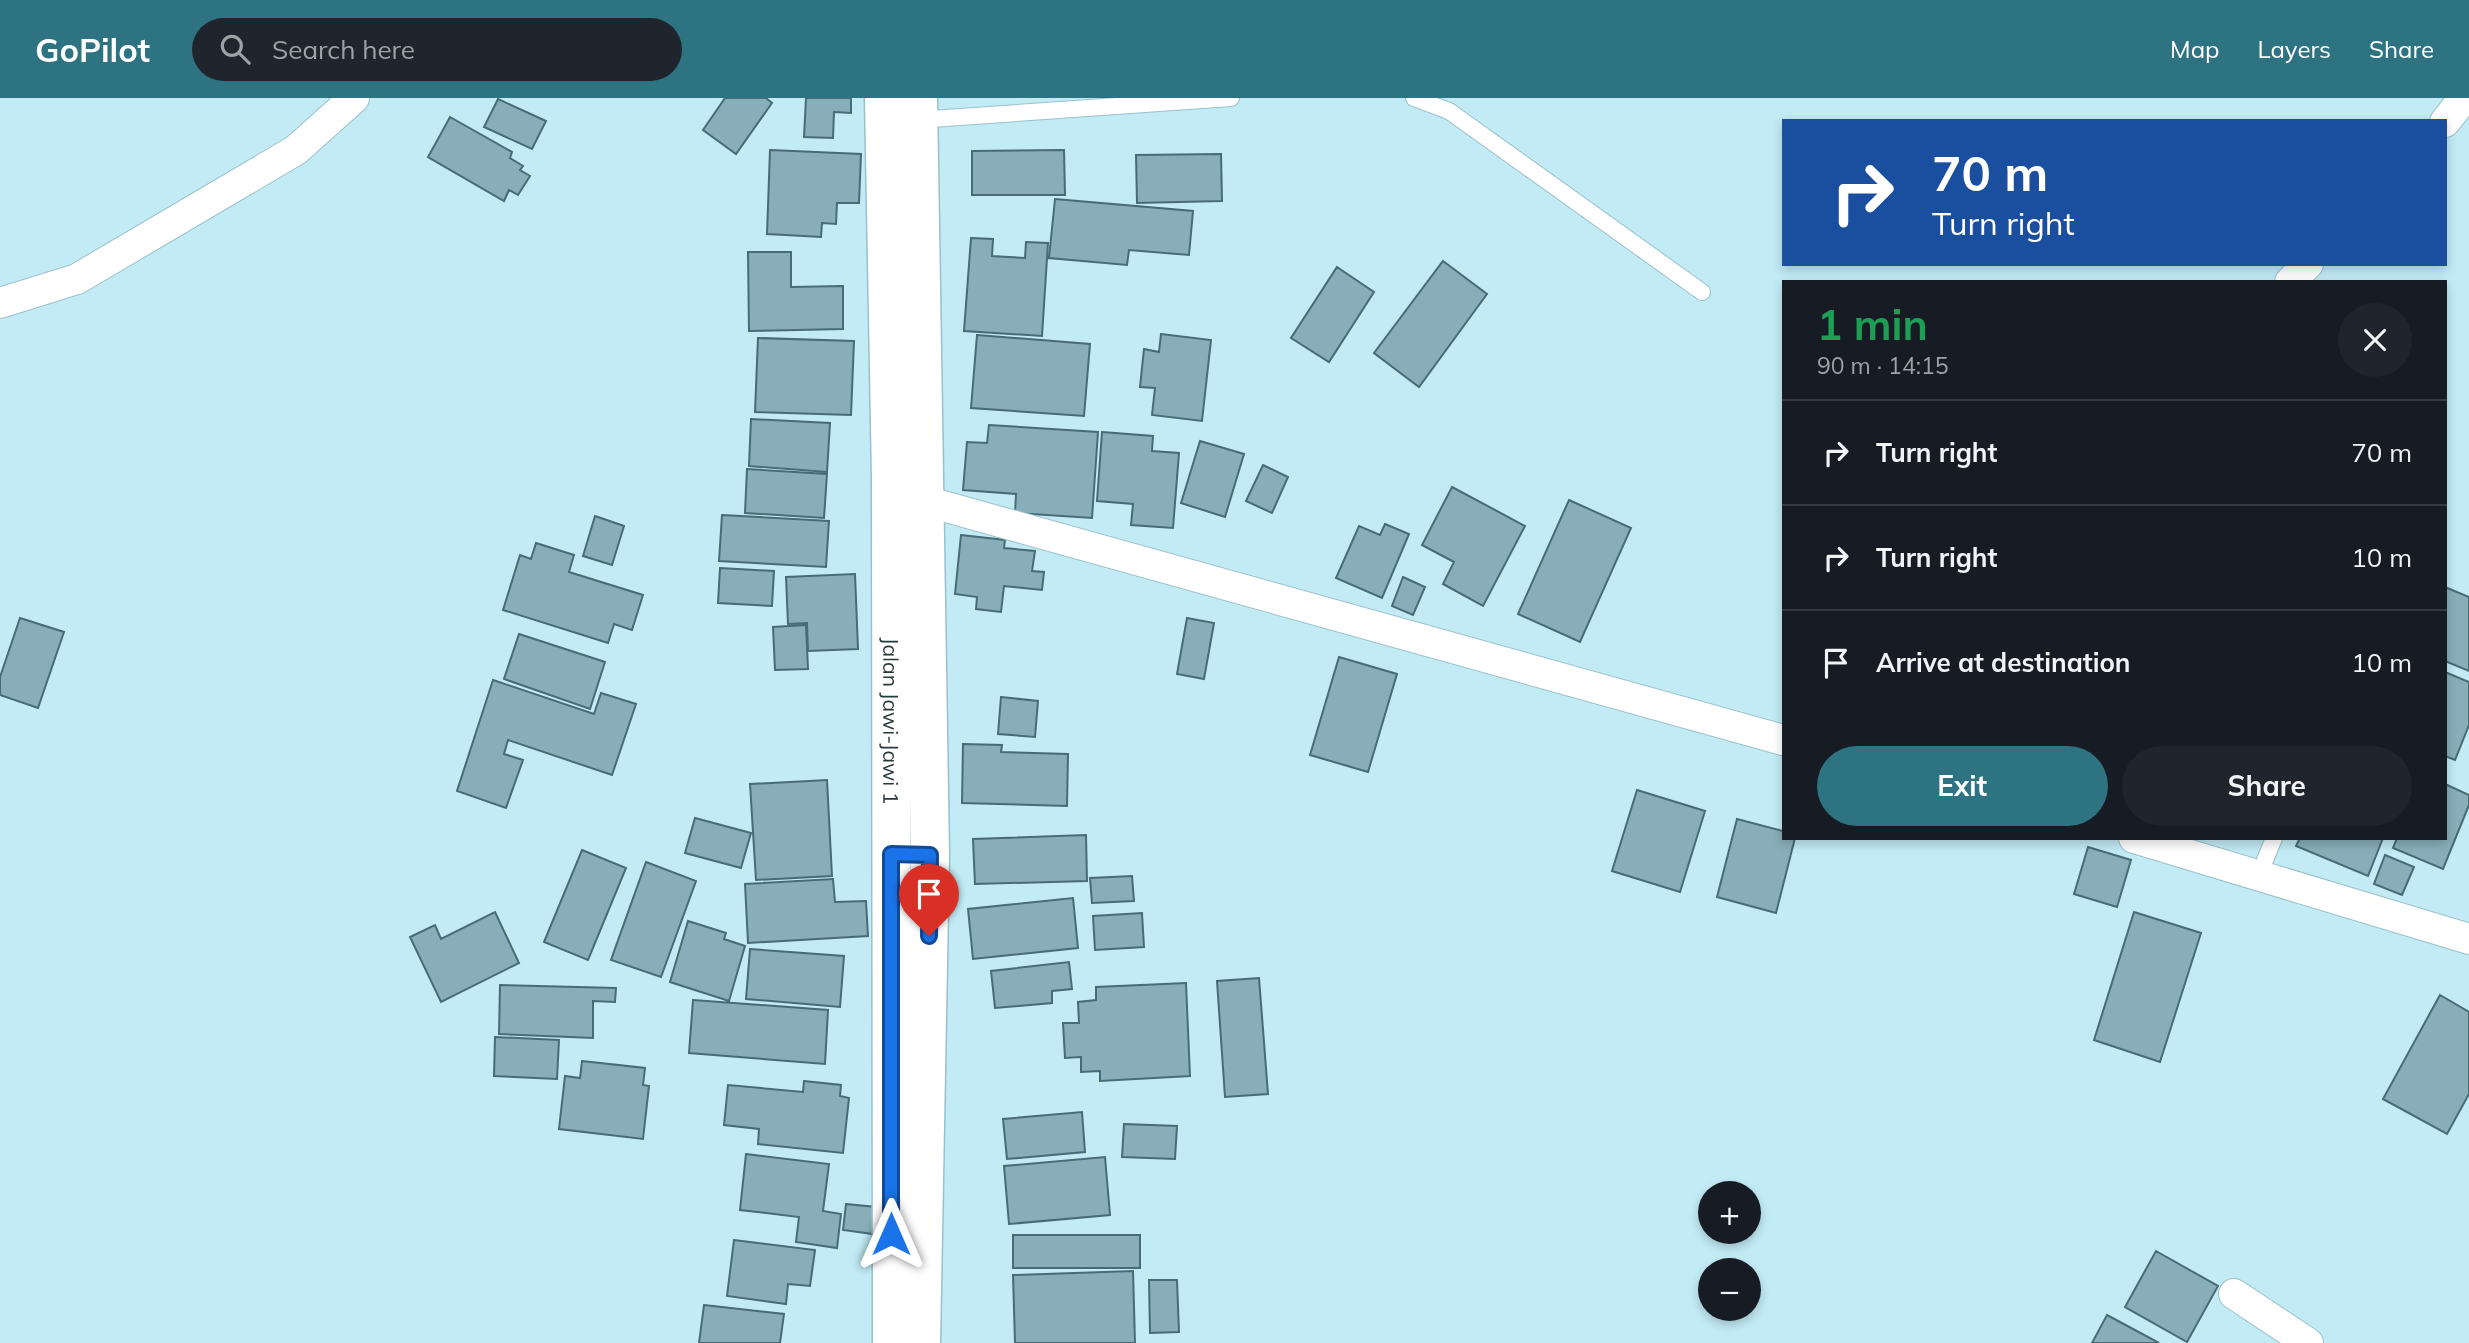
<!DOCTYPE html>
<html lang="en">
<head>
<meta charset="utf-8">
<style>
  :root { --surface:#171b24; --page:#20242c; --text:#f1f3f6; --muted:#9ea1a6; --line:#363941; --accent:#2e7382 }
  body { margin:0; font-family:Mulish,sans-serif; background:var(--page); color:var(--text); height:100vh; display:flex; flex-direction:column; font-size:26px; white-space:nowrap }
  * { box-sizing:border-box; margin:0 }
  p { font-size:23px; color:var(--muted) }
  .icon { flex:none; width:38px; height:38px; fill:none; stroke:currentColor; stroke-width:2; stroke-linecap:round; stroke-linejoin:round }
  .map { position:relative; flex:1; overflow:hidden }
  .side { position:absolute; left:1782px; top:182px; width:665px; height:560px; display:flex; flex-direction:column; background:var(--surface); border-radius:0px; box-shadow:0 4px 10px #0003 }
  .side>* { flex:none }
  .top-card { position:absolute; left:1782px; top:21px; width:665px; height:147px; border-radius:0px; box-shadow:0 4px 10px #0003; background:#1a4fa0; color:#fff; overflow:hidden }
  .buttons { position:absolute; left:1698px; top:1083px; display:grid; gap:14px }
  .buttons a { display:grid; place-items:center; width:63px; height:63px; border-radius:50%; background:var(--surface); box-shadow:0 4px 10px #0003; font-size:35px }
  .pin { position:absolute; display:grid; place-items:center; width:60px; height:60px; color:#fff; margin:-72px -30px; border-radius:50% 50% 50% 0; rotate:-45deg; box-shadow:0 0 7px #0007 }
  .pin .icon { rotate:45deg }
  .me { position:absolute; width:77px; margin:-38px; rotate:0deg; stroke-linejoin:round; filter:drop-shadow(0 0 5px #0008) }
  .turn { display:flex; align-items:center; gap:24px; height:147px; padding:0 35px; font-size:32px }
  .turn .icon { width:91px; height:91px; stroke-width:2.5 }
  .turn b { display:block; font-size:49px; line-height:60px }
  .round { display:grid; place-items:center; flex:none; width:74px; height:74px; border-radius:37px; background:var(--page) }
  .summary { display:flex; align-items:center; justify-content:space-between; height:119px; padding:0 35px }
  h1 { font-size:42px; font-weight:700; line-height:52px; color:#1e9e55 }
  .button { display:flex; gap:14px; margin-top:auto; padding:14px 35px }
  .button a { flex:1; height:80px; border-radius:42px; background:var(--accent); color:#fff; font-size:28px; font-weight:700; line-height:80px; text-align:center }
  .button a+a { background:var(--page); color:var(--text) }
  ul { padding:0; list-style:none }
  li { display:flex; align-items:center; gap:21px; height:105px; padding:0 35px; border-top:2px solid var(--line) }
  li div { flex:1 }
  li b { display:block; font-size:26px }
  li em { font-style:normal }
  header { display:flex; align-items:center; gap:42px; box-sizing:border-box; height:98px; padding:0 35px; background:var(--accent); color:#fff }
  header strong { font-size:33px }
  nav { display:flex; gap:38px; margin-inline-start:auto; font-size:24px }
  .search { width:490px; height:63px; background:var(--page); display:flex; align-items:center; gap:18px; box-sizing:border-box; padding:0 24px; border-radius:38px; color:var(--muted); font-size:26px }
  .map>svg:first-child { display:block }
  .building { fill:#88afb9; stroke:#476c76; stroke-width:2 }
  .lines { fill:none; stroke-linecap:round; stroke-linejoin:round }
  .service-casing { stroke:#9ac1cb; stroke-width:18 }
  .minor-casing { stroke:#9ac1cb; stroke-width:32 }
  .trunk-casing { stroke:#9ac1cb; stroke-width:41 }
  .service { stroke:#fff; stroke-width:16 }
  .minor { stroke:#fff; stroke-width:30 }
  .trunk { stroke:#fff; stroke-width:38 }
  .route-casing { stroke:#114b97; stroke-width:18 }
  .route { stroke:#1a73e8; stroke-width:12 }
  .labels { text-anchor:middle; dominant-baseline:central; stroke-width:5; stroke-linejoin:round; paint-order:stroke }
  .street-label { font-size:21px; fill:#28393d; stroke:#fff }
</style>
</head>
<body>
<header>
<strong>GoPilot</strong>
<div class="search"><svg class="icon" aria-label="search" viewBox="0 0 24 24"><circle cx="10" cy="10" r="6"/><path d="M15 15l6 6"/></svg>Search here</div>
<nav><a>Map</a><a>Layers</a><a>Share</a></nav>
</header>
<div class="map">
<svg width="2469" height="1245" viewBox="0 0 2469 1245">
  <rect width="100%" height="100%" fill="#c2ebf5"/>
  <path class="building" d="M725,0H766L772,5L736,56L703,32Z
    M806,0H851V15L834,14L833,40L804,39Z
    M498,1L546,23L532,51L484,29Z
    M450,19L512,54L510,60L523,68L520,72L530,78L518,97L509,92L504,103L428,59Z
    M770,52L861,56L859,105H837L836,126L822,125L821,139L767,136Z
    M1064,52L1065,97H972V53Z
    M1221,56L1222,103L1137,105L1136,57Z
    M1055,101L1193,113L1189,157L1129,152L1127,167L1049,160Z
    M971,140L993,141L992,158L1025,160L1026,144L1048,145L1042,238L964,233Z
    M748,154H791V189L843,188V231L749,233Z
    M1443,163L1487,196L1419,289L1374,255Z
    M1337,169L1374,194L1329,264L1291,240Z
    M1161,236L1211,242L1202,323L1152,317L1155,290L1140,289L1144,251L1159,254Z
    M977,237L1090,246L1084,318L971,310Z
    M758,240L854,243L851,317L755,314Z
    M751,321L830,325L827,374L749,368Z
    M989,327L1098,334L1092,420L1015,415L1016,396L963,392L967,344L987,345Z
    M1102,334L1153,338L1152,353L1179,355L1173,430L1131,427L1133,406L1097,403Z
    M1200,343L1244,356L1225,419L1181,405Z
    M1263,367L1288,379L1272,415L1246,403Z
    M747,371L827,376L824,420L745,415Z
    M1452,389L1525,428L1483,508L1443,486L1454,464L1422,447Z
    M1569,402L1631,430L1580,544L1518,516Z
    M722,417L829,423L826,469L719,463Z
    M595,418L624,428L612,467L583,458Z
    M1385,426L1409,436L1382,500L1336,480L1359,428L1380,437Z
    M961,437L1005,442L1004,450L1035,453L1032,473L1044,474L1042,492L1004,488L1001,514L976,511L977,499L955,496Z
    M536,445L574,457L569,474L643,497L632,532L614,526L608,545L503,512L520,457L531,461Z
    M720,470L774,473L772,508L718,505Z
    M855,476L858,551L808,553L807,525L788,526L786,479Z
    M1403,479L1425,489L1413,517L1392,508Z
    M2445,489L2469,499V573L2445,563Z
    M20,520L64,534L38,610L0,597V579Z
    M1187,520L1214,525L1204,581L1177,576Z
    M806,527L808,571L775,572L773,529Z
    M519,536L605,564L590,611L504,581Z
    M1339,559L1397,576L1368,674L1310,657Z
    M2445,574L2469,584V627L2455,662L2445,658Z
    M493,582L594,616L601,595L636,606L612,677L508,642L504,656L523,662L506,710L457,693Z
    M1001,599L1038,603L1035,639L998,636Z
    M963,646L1002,647L1001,654L1068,656L1067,708L962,705Z
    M827,682L832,778L756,782L750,686Z
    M2445,686L2469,697V707L2443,771L2393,750L2397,740H2445Z
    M1637,692L1705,713L1680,794L1612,773Z
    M695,720L751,735L741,770L685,755Z
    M1737,721L1783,733V740H1795L1776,815L1717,799Z
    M1086,737L1087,783L975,786L973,741Z
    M2300,740H2383L2368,778L2296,748Z
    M2088,749L2131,762L2117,809L2074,796Z
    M582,752L626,770L588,862L544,844Z
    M2385,757L2414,769L2402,797L2374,786Z
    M646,764L696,783L661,879L611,862Z
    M1132,778L1134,803L1092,805L1090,780Z
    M833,781L835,804L866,803L868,838L748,845L745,786Z
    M1073,800L1078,850L973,861L968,811Z
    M495,814L519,865L441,904L410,839L435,827L441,841Z
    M2134,814L2201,835L2160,964L2094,942Z
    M1142,815L1144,849L1095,852L1093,818Z
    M688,823L726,835L724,841L745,848L729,903L670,884Z
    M750,851L844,858L840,909L746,901Z
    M1069,864L1072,891L1052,893V905L995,910L991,873Z
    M1259,880L1268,996L1225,999L1217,883Z
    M1186,885L1190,978L1100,983V973L1081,974V959L1065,960L1063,925H1079L1078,904L1096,902V889Z
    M500,887L616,890L615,904L593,903V940L499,936Z
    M2440,897L2469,914V996L2447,1036L2383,1001Z
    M693,902L828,912L825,966L689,955Z
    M495,939L559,942L557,981L494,978Z
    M582,963L645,970L643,987L649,988L643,1041L559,1031L565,978L580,980Z
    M804,983L841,987L840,998L849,1000L843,1055L758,1046L759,1031L724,1027L728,987L803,994Z
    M1082,1014L1085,1054L1007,1061L1003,1021Z
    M1124,1026L1177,1028L1175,1061L1122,1059Z
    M746,1056L829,1066L823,1113L841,1116L837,1150L796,1144L799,1119L740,1112Z
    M1105,1059L1110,1117L1009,1126L1004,1068Z
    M846,1106L876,1109L873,1136L843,1132Z
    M1013,1137H1140V1170H1013Z
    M734,1142L815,1152L810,1188L788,1186L786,1206L727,1198Z
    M2156,1153L2218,1188L2187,1244L2125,1209Z
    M1133,1173L1135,1245H1015L1013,1177Z
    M1149,1182H1177L1179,1234L1150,1235Z
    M704,1207L784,1216L780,1245H699Z
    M2107,1217L2159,1245H2092Z"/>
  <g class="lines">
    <defs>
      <path id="service" d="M1414,0L1449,13L1702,194
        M917,22L1231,0
        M2259,777L2274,740"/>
      <path id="minor" d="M2445,24L2464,0
        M2290,184L2308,166
        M0,205L77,181L296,52L354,0
        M925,403L1783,642
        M2134,740L2469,841
        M2234,1196L2308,1245"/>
      <g id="trunk">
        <path id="s1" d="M884,0L891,380L892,1245"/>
        <path d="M918,0L930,757L921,1245"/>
      </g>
    </defs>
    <use href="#service" class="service-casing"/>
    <use href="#minor" class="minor-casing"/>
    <use href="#trunk" class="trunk-casing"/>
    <use href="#service" class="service"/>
    <use href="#minor" class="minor"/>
    <use href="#trunk" class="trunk"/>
  </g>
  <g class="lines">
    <defs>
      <path id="route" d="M891,1136V756L930,757L929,838"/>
    </defs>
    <use href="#route" class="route-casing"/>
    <use href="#route" class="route"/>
  </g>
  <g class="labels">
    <g class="street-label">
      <text stroke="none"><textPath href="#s1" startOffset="623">Jalan Jawi-Jawi 1</textPath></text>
    </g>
  </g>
</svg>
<div class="buttons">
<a>+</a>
<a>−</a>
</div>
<div class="pin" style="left:929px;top:838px;background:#d93025"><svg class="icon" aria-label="arrive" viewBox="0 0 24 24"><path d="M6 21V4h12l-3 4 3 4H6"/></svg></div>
<svg class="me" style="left:891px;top:1136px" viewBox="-20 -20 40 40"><path d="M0-17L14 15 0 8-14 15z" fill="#1a73e8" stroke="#fff" stroke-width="4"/></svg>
<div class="top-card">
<div class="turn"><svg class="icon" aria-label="right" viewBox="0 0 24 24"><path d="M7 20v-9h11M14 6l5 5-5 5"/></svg><div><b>70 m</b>Turn right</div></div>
</div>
<section class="side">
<div class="summary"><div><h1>1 min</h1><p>90 m · 14:15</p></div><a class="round"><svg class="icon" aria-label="close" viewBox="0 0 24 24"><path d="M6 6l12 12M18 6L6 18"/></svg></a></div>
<ul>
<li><svg class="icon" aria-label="right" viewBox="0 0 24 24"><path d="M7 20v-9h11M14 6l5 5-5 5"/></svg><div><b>Turn right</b></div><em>70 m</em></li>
<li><svg class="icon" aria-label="right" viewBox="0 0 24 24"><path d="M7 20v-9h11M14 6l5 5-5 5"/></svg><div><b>Turn right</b></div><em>10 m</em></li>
<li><svg class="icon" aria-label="arrive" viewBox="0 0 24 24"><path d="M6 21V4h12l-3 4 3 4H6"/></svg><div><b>Arrive at destination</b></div><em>10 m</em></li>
</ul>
<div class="button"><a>Exit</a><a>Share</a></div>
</section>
</div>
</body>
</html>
